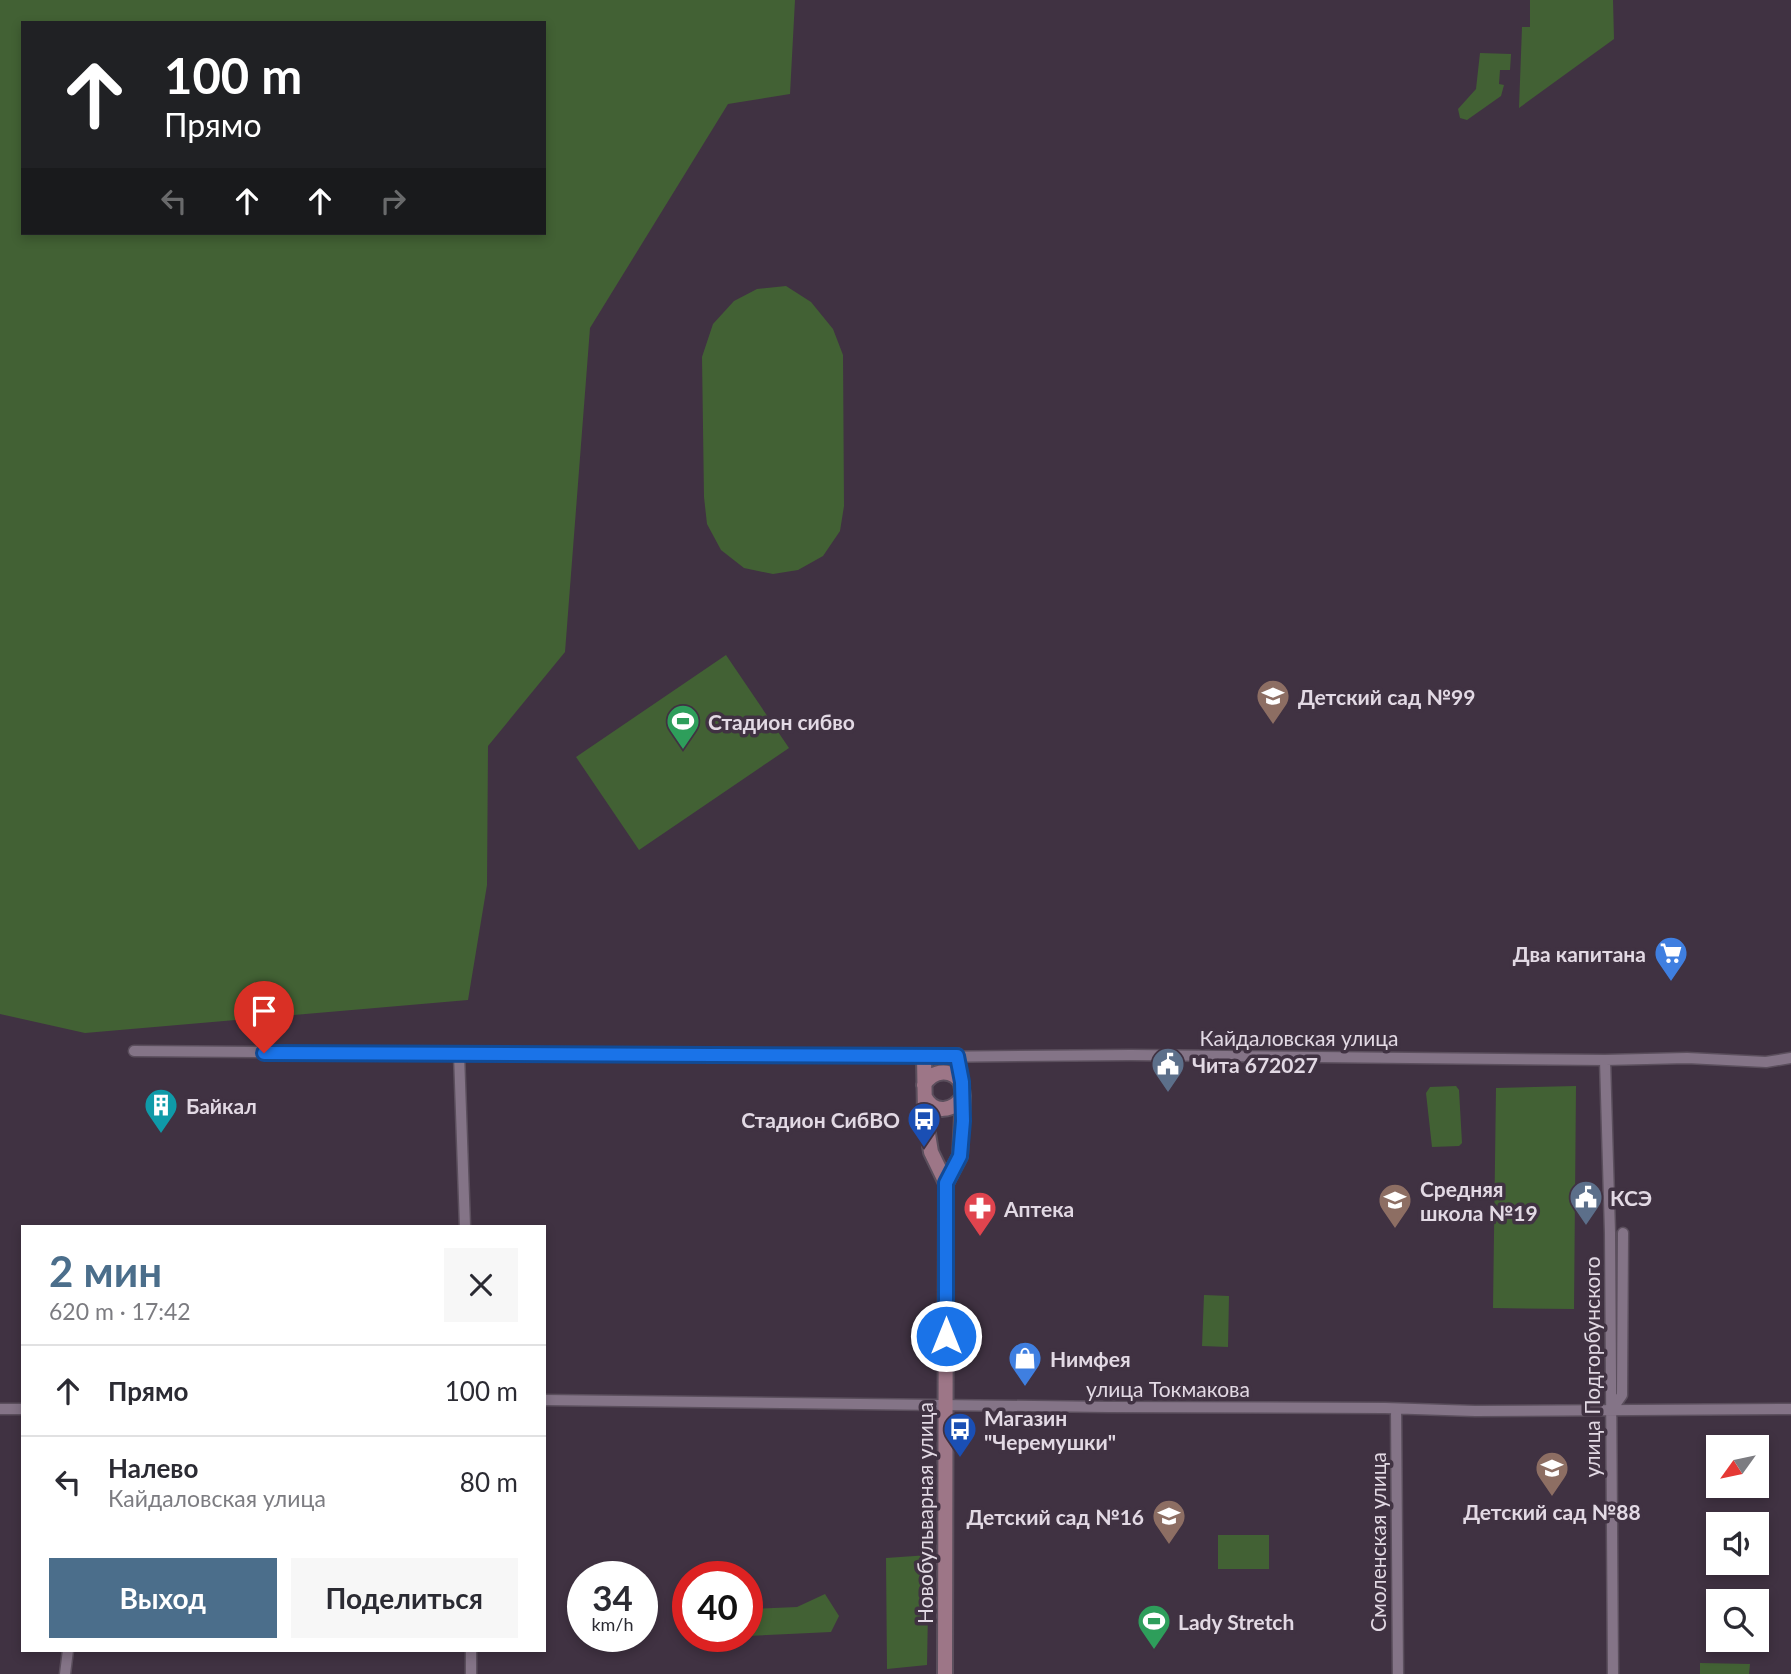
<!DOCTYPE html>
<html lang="ru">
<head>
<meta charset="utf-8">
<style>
  :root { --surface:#fff; --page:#f7f7f7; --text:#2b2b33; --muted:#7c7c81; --line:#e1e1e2; --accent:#4b6e8b }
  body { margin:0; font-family:Lato,sans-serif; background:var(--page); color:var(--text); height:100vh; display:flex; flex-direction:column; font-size:26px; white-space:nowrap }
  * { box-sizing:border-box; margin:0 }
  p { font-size:23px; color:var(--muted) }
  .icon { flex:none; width:38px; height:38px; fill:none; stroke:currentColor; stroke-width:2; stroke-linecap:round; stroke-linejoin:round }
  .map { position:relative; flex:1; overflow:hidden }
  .panel { position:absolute; left:21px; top:1225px; width:525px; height:427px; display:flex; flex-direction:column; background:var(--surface); border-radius:0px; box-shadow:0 4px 10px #0003 }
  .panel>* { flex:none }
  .banner { position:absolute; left:21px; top:21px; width:525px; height:214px; border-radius:0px; box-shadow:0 4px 10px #0003; background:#202124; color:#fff; overflow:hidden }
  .needle { width:46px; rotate:237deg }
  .buttons { position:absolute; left:1706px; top:1435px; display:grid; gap:14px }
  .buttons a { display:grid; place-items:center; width:63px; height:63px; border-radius:0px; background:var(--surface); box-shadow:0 4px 10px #0003; font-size:35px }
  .speed { position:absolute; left:567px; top:1561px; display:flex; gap:14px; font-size:35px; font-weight:700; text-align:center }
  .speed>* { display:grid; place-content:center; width:91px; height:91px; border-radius:50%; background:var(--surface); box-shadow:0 4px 10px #0003; line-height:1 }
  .speed small { font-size:18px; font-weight:400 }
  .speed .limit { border:10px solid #d22; background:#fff; color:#111 }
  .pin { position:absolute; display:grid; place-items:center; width:60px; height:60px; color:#fff; margin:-72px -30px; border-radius:50% 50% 50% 0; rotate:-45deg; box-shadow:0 0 7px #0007 }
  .pin .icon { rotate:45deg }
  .me { position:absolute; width:77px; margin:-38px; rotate:0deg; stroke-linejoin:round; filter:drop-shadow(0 0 5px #0008) }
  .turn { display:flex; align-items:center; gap:24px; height:147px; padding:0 28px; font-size:32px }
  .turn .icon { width:91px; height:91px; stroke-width:2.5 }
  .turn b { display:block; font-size:49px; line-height:60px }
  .lanes { display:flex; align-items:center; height:66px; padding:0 28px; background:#0003; justify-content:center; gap:35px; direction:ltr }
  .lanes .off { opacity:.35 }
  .round { display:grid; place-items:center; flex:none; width:74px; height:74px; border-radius:0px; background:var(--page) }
  .overview { display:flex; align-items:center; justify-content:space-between; height:119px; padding:0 28px }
  h1 { font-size:42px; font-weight:700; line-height:52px; color:var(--accent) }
  .cta { display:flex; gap:14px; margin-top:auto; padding:14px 28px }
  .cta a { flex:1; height:80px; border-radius:0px; background:var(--accent); color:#fff; font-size:28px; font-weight:700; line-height:80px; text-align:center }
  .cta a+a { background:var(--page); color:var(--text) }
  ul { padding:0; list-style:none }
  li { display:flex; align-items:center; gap:21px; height:91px; padding:0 28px; border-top:2px solid var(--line) }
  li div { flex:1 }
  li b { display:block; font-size:26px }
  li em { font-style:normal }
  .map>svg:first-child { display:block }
  .green { fill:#426134; fill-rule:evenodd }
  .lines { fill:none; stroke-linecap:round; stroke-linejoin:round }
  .street-casing { stroke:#5b4f5d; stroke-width:13 }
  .secondary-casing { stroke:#5b4f5d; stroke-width:18 }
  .street { stroke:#847487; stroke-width:10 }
  .secondary { stroke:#9d7687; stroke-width:14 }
  .route-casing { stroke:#114b97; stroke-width:18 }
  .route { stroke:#1a73e8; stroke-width:12 }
  .labels { text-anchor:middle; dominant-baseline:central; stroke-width:7; stroke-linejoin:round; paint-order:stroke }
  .poi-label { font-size:21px; font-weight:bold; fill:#e2d9e4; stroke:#403242; text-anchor:start }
  .street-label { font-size:21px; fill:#e2d9e4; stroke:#403242 }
</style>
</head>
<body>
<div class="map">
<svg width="1791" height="1674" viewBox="0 0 1791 1674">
  <rect width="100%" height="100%" fill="#403242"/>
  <path class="green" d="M0,0H795L790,94L728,104L590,328L565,652L488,746L487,885L468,1000L85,1033L0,1014ZM23,23H544V233H23Z
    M1530,0H1613L1614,39L1519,108L1522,27H1530Z
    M1480,53L1511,54L1510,70H1500L1499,84L1504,85L1501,96L1467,120L1460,118L1458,109L1476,89Z
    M786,286L811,302L833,329L843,355L844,506L840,531L823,556L798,570L773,574L744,568L721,550L707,524L704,497L702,357L713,324L734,301L757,289Z
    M726,655L789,748L639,850L576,757Z
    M1456,1086L1459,1090L1462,1143L1459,1146L1432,1147L1426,1093L1430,1087Z
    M1576,1086L1574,1309L1493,1308L1496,1088Z
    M1204,1295L1229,1296L1228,1347L1202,1346Z
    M1218,1535H1269V1569H1218Z
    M929,1555L927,1665L887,1669L886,1558Z
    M825,1594L839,1616L831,1632L747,1636V1609L797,1607Z
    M1700,1663L1750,1664L1749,1674H1700Z"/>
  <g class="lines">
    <defs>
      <path id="street" d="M134,1051L924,1057L1131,1055L1605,1060L1687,1058L1766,1062L1791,1058
        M459,1054L465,1227
        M1605,1060L1610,1233L1613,1674
        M544,1400L1108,1407L1385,1408L1475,1411L1791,1409
        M0,1409H23
        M1396,1409L1398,1674
        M1611,1411L1622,1395L1623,1233
        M471,1650V1674
        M65,1674L68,1650"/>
      <path id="secondary" d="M924,1057L925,1115L931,1152L946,1183L945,1674
        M924,1085C933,1069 953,1068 962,1084
        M925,1097C933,1114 954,1112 963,1096
        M946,1183L960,1156L963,1096L957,1056"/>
    </defs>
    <use href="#street" class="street-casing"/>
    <use href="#secondary" class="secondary-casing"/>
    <use href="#street" class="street"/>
    <use href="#secondary" class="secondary"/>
  </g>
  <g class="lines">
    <defs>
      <path id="route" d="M264,1053L957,1056L962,1082L963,1121L960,1156L946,1183V1336"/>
    </defs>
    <use href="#route" class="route-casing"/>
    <use href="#route" class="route"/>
  </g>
  <defs>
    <symbol id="school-pin" viewBox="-11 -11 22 30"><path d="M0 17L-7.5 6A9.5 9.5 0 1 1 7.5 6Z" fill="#8d6e63" stroke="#403242"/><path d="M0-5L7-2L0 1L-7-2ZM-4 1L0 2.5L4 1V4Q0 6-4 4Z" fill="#fff"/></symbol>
    <symbol id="stadium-pin" viewBox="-11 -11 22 30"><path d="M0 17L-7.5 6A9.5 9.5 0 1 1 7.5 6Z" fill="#2e9e5b" stroke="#403242"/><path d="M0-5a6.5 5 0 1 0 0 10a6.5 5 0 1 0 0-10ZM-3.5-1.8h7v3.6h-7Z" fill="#fff"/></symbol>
    <symbol id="supermarket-pin" viewBox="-11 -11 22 30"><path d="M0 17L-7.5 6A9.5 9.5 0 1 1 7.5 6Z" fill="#3f7fe0" stroke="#403242"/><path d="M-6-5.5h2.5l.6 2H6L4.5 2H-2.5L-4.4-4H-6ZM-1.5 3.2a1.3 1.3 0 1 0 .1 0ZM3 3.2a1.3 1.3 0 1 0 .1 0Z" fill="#fff"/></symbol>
    <symbol id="civic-pin" viewBox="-11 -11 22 30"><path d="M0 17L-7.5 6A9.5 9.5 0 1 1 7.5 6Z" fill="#5c6f8a" stroke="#403242"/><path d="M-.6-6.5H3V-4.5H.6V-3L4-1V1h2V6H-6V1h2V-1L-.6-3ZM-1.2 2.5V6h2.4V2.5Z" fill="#fff"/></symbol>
    <symbol id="building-pin" viewBox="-11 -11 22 30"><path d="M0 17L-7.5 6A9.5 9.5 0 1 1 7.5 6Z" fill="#0f9aa8" stroke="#403242"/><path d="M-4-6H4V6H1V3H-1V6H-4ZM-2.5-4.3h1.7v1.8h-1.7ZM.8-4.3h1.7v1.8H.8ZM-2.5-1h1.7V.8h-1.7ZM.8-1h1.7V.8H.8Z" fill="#fff"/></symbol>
    <symbol id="bus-pin" viewBox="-11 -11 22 30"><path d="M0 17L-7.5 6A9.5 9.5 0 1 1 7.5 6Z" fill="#1a4fb4" stroke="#403242"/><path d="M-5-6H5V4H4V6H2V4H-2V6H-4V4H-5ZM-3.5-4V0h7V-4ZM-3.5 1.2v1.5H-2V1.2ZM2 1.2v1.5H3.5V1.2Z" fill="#fff"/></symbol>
    <symbol id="pharmacy-pin" viewBox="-11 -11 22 30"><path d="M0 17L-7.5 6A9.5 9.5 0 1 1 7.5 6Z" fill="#e0444e" stroke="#403242"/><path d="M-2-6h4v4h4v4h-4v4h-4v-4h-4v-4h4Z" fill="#fff"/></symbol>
    <symbol id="shop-pin" viewBox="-11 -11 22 30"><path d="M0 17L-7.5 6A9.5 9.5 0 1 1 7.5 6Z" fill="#3f7fe0" stroke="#403242"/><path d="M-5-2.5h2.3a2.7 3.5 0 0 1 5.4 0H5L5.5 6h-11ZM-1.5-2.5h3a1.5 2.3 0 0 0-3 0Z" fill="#fff"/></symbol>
  </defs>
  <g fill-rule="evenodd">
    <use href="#school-pin" x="1254" y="677" width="38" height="52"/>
    <use href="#stadium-pin" x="664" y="702" width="38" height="52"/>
    <use href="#supermarket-pin" x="1652" y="934" width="38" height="52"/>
    <use href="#civic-pin" x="1149" y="1045" width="38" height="52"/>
    <use href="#building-pin" x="142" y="1086" width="38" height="52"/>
    <use href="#bus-pin" x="905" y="1100" width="38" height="52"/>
    <use href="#civic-pin" x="1567" y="1178" width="38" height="52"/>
    <use href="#school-pin" x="1376" y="1181" width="38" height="52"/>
    <use href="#pharmacy-pin" x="961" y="1189" width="38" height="52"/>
    <use href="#shop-pin" x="1006" y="1339" width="38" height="52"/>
    <use href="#bus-pin" x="941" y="1410" width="38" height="52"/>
    <use href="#school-pin" x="1533" y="1449" width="38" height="52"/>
    <use href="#school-pin" x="1150" y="1497" width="38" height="52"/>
    <use href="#stadium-pin" x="1135" y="1602" width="38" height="52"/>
  </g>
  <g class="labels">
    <g class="poi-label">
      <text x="1298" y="696">Детский сад №99</text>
      <text x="708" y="721">Стадион сибво</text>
      <text x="1646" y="953" text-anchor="end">Два капитана</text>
      <text x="1192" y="1064">Чита 672027</text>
      <text x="186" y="1105">Байкал</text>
      <text x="900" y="1119" text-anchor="end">Стадион СибВО</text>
      <text x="1420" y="1188">Средняя<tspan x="1420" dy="24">школа №19</tspan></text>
      <text x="1610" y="1197">КСЭ</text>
      <text x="1004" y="1208">Аптека</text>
      <text x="1050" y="1358">Нимфея</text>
      <text x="984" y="1417">Магазин<tspan x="984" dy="24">"Черемушки"</tspan></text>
      <text x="1552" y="1511" text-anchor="middle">Детский сад №88</text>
      <text x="1144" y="1516" text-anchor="end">Детский сад №16</text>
      <text x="1178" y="1621">Lady Stretch</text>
    </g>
    <g class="street-label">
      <text x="1299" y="1037">Кайдаловская улица</text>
      <text transform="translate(1591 1367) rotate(-90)">улица Подгорбунского</text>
      <text x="1168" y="1388">улица Токмакова</text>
      <text transform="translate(924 1513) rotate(-90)">Новобульварная улица</text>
      <text transform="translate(1377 1542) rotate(-90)">Смоленская улица</text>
    </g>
  </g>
</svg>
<div class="buttons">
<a><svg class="needle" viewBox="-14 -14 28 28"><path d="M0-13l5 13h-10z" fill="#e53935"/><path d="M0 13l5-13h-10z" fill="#7c7c81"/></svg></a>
<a><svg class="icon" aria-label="sound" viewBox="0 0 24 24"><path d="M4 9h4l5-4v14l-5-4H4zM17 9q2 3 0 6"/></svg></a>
<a><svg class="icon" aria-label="search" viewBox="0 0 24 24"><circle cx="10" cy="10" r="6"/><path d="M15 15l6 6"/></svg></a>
</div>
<div class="speed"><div>34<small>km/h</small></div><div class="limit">40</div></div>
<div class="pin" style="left:264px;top:1053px;background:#d93025"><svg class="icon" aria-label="arrive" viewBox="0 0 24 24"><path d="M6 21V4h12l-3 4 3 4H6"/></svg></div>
<svg class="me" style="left:946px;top:1336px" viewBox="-20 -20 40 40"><circle r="17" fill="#1a73e8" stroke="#fff" stroke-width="3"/><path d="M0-11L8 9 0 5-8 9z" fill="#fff"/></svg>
<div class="banner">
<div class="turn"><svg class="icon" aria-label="ahead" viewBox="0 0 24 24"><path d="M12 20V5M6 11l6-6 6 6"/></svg><div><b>100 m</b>Прямо</div></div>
<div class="lanes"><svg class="icon off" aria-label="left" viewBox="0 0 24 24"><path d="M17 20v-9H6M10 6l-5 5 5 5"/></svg><svg class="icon" aria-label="ahead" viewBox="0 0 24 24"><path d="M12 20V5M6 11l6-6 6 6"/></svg><svg class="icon" aria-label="ahead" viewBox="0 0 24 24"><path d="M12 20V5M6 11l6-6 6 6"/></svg><svg class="icon off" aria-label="right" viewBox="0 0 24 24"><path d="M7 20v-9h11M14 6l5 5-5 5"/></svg></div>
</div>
<section class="panel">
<div class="overview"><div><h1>2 мин</h1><p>620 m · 17:42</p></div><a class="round"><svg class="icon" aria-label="close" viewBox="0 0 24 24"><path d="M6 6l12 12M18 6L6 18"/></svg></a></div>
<ul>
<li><svg class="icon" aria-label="ahead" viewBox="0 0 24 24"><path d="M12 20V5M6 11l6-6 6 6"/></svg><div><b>Прямо</b></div><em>100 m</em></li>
<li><svg class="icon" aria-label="left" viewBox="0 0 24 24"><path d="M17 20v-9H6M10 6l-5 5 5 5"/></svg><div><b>Налево</b><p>Кайдаловская улица</p></div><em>80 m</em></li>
</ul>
<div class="cta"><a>Выход</a><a>Поделиться</a></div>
</section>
</div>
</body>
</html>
